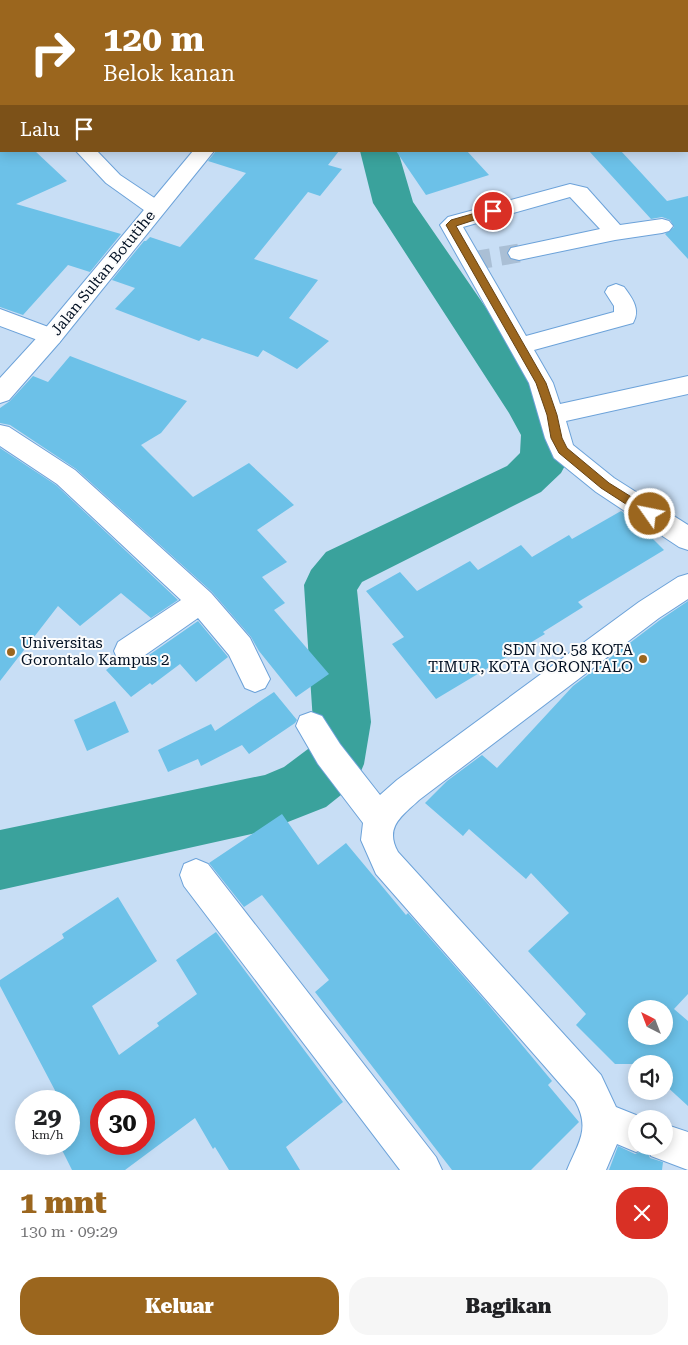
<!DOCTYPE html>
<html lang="id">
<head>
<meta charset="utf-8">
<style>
  :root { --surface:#fff; --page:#f6f6f6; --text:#202124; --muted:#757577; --accent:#9b661e }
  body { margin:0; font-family:"Roboto Serif",serif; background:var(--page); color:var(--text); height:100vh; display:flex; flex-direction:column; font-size:19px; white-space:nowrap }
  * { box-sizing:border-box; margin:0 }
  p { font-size:16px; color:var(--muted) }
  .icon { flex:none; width:28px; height:28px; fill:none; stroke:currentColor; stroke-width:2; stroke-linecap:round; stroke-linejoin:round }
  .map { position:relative; height:1170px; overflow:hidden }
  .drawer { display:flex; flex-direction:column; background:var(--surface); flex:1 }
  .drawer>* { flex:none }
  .guide { position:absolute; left:0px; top:0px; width:689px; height:152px; box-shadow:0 2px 12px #0003; background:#9b661e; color:#fff; overflow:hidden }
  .needle { width:32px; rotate:318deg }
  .buttons { position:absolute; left:628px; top:1000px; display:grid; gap:10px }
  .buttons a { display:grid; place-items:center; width:45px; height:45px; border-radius:50%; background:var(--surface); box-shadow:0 2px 12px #0003; font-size:25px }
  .speed { position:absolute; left:15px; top:1090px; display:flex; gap:10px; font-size:25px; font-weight:700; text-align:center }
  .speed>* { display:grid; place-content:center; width:65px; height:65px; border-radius:50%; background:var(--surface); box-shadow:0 2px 12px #0003; line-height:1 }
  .speed small { font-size:12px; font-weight:400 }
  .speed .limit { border:8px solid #d22; background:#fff; color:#111 }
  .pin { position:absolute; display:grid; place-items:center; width:42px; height:42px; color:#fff; margin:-21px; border:2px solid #fff; border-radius:50%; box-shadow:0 1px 5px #0007 }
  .me { position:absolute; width:55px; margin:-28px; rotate:303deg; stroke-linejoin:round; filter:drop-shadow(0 0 4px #0008) }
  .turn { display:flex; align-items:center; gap:18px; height:105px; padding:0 20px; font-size:22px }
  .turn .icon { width:65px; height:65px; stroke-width:2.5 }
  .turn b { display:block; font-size:35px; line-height:42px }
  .then { display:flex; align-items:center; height:48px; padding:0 20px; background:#0003; gap:10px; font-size:19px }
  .round { display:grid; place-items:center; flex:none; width:52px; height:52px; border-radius:20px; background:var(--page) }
  .head { display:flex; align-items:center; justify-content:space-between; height:85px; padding:0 20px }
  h1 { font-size:30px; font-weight:800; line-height:38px; color:var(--accent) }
  .action { display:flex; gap:10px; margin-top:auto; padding:10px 20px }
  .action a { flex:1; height:58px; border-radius:20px; background:var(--accent); color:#fff; font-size:20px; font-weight:800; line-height:58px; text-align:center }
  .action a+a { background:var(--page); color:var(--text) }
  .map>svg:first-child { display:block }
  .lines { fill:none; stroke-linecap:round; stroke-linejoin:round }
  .river { fill:#3aa29c; fill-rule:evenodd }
  .building { fill:#6cc1e8; fill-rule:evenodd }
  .minor-tunnel { stroke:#aabfd5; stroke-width:19; stroke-dasharray:19 10; stroke-linecap:butt }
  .minor-casing { stroke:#6ca2d9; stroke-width:2 }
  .major-casing { stroke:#6ca2d9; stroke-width:2 }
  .minor { fill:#fff; fill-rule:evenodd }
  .major { fill:#fff; fill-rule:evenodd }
  .route { fill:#9b661e; stroke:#654214 }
  .poi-dot { fill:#9b661e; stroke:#fcfcfc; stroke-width:2 }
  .labels { text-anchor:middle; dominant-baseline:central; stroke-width:4; stroke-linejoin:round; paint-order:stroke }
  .street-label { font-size:15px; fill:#000f22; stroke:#fcfcfc }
  .poi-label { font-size:15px; fill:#000f22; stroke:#fcfcfc; text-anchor:start }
</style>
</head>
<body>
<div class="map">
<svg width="688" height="1170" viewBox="0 0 688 1170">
  <rect width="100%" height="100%" fill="#c8def5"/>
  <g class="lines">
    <path class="river" d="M257,0H289V1H257Z
      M360,151H398L413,202L544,392L569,435L568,460L561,473L541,492L362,582L357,590L371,722L364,764L356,783L326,807L265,831L0,890V830L265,775L284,767L308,749L313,722L304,585L311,570L326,552L507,466L520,453L521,435L509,413L373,203Z"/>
  </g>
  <path class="building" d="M0,151H35L67,181L16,204L121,234L90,272L68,265L23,315L0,307Z
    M216,151H339L328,165L342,169L320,196L308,192L254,259L318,280L289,318L329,341L297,369L263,350L258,357L202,338L199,341L115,309L135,288L112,280L144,241H146L150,237L180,247L246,173L208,161Z
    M396,151H467L489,175L426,195Z
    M589,151H621L667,201L688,196V259L665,234L674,227L670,220L662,217L651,219Z
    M70,356L187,401L161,433L141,445L193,497L249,463L294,505L257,530L287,562L262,577L285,603L274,610L329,674L296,697L259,651L251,637L212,592L76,469L10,425L0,423V408L10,401L33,376L48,382Z
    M0,448L56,485L178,600L151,618L121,593L80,626L58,606L0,681Z
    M621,511L632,518L664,550L578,602L583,607L543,632L545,634L436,699L392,644L404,637L366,591L400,572L417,591L470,561L478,570L521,545L532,557L569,535L572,539Z
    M688,601V994L674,1009L688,1021V1106L664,1084V1064H615L576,1025L586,1014L528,951L569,913L531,873L526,879L469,829L463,836L425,803L447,781L482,755L497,768L573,686L660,620ZM636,1009H664V1036H636Z
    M198,621L228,657L196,682L180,664L152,685L150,683L131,697L106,670L117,662L129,665L139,662Z
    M274,692L297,720L295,723L249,754L242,745L201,766L198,759L168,772L158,750L211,724L215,731Z
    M115,701L129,732L87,751L74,720Z
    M282,814L318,865L346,843L406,915L408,913L487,1003L552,1081L548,1085L579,1122L531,1170H452L315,992L329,980L262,895L244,907L209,863Z
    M118,897L157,961L92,1006L119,1055L159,1026L157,1023L197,994L176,960L216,932L343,1102L286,1147L300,1170H229L215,1147L213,1149L195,1118L125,1170H72L59,1144H69V1101H54L59,1098L0,986V980L64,938L62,934ZM101,1101H144V1144H101Z
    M618,1146L635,1154L646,1149L650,1158L663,1162L662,1170H609Z"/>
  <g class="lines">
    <path class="minor-tunnel" d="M472,261L519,253"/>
    <defs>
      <path id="minor" d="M0,56H1V69L0,68Z
        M76,151H97L120,175L162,203L165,208L162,213L155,215L148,213L106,183Z
        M570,184L587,188L620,225L662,219L669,221L673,226L669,231L662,233L615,240L519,260L511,258L508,253L511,248L600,229L570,197L463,227L526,336L614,312V306L605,292L608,287L616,284L624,287C632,298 641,309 633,323L534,350L553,383L560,404L688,376V394L566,421L573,445L614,478L688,525V550L679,547L596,492L554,458L545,438L529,383L440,225L448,217Z
        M0,309L59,331L63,337L59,343L51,345L0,326Z
        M0,425L9,427L75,470L211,593L250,638L270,679L265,688L255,692L245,688L229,655L198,618L138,660L128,663L118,660L114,651L118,642L181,600L57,484L0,446Z
        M688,574V599L659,618L419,800C402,816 384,827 398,852L601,1075L616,1107L646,1119H636V1146H664V1124L688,1132V1170L651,1156L647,1147L636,1152L617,1144L606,1170H567C578,1143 591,1129 575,1101L376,874L361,840L363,823L318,764L296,726L300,716L311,712L322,716L340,744L380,795L397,780L639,602L678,577Z
        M196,859L208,864L436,1157L442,1170H400L184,886L180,875L184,864Z"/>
      <path id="major" d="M193,151H214L59,343L9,400L0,403V378L43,331Z"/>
    </defs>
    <use href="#minor" class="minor-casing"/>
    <use href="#major" class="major-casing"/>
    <use href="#minor" class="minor"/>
    <use href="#major" class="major"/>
  </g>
  <path class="route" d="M493,208L496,209V213L456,226L546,383L557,415L562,438L567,448L609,483L654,511V517H646L601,488L559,453L551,438L547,415L536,383L446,225L451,220Z"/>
  <g class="poi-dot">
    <circle cx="11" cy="652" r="5"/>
    <circle cx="643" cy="659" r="5"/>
  </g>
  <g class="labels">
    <g class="street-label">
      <text transform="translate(103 273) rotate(-51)">Jalan Sultan Botutihe</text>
    </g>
    <g class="poi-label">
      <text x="21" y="643">Universitas<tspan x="21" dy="17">Gorontalo Kampus 2</tspan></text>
      <text x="633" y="650" text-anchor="end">SDN NO. 58 KOTA<tspan x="633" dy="17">TIMUR, KOTA GORONTALO</tspan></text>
    </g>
  </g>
</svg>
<div class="buttons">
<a><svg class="needle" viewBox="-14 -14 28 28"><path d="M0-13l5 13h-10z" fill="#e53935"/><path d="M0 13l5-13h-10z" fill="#757577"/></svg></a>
<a><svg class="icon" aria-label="sound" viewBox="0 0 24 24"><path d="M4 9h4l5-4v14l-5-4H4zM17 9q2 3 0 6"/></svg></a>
<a><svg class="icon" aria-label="search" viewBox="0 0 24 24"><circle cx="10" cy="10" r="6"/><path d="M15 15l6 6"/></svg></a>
</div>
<div class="speed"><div>29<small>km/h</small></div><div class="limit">30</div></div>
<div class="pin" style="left:493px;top:211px;background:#d93025"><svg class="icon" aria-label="arrive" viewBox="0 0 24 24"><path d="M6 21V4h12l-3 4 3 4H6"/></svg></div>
<svg class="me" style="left:650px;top:514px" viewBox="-20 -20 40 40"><circle r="17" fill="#9b661e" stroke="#fff" stroke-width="3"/><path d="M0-11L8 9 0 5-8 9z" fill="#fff"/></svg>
<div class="guide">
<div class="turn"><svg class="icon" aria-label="right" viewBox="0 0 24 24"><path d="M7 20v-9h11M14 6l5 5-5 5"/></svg><div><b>120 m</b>Belok kanan</div></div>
<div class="then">Lalu<svg class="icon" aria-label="arrive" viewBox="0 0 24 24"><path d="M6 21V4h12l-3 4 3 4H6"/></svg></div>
</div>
</div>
<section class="drawer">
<div class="head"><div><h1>1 mnt</h1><p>130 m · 09:29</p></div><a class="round" style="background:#d93025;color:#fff"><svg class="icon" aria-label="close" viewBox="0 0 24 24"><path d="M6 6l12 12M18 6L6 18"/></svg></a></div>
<div class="action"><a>Keluar</a><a>Bagikan</a></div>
</section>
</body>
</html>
